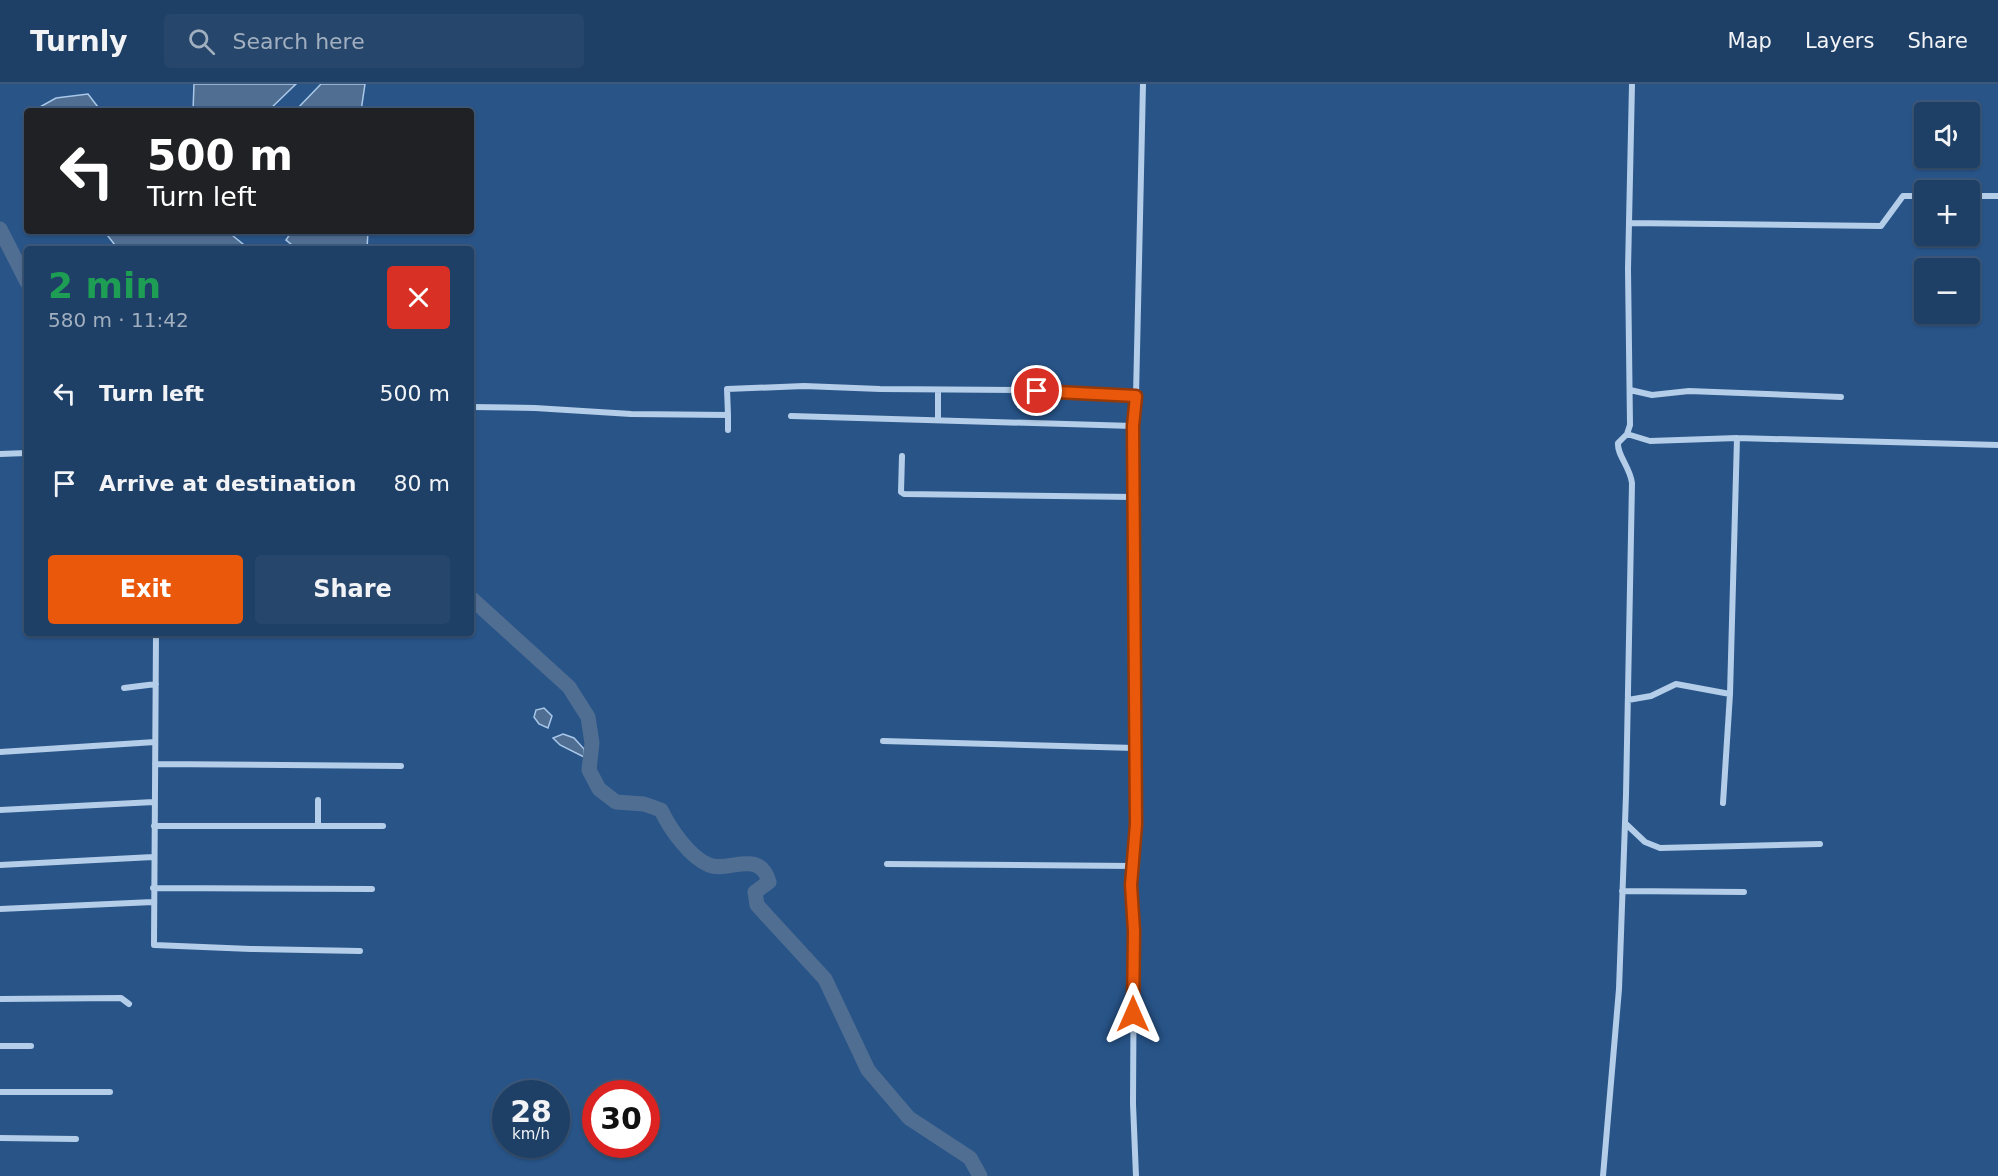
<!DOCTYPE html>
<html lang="en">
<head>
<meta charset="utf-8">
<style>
  :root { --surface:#1e3f66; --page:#26466c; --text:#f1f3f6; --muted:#a1afbf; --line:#3c587a; --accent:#ea580c }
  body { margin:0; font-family:"DejaVu Sans",sans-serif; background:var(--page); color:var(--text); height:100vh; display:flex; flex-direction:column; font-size:22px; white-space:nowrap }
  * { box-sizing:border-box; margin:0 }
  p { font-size:20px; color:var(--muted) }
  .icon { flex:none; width:33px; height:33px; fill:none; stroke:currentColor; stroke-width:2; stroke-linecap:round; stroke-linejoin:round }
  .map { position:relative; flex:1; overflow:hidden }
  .drawer { position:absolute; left:24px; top:162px; width:450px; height:390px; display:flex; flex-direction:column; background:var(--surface); border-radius:6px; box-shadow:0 2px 4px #0004,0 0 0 2px var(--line) }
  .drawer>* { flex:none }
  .hud { position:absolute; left:24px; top:24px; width:450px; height:126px; border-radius:6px; box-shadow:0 2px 4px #0004,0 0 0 2px var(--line); background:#202124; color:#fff; overflow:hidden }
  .fabs { position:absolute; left:1914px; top:18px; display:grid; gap:12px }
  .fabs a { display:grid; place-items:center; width:66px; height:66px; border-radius:6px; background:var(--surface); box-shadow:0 2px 4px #0004,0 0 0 2px var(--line); font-size:30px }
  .speed { position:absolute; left:492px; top:996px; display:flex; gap:12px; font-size:30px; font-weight:700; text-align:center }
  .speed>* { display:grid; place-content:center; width:78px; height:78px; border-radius:50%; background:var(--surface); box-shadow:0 2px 4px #0004,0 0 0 2px var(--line); line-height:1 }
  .speed small { font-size:15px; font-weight:400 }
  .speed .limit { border:9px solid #d22; background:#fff; color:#111 }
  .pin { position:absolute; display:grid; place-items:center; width:51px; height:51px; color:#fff; margin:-26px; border:3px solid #fff; border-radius:50%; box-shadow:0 2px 6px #0007 }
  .me { position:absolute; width:66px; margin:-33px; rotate:0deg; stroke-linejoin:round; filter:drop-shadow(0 0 4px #0008) }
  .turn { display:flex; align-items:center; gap:21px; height:126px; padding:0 24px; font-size:27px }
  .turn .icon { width:78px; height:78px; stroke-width:2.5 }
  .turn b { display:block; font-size:42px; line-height:51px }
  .round { display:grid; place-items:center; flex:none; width:63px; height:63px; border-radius:6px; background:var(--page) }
  .overview { display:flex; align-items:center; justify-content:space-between; height:102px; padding:0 24px }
  h1 { font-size:36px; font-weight:700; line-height:45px; color:#1e9e55 }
  .cta { display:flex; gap:12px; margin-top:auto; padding:12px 24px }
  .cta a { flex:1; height:69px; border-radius:6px; background:var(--accent); color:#fff; font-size:24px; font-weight:700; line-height:69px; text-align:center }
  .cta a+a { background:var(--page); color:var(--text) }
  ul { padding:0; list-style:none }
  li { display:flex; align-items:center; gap:18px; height:90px; padding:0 24px }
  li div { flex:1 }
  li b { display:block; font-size:22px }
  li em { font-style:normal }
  header { display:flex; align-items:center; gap:36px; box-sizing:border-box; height:84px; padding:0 30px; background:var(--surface); border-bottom:2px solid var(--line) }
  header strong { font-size:28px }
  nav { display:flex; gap:33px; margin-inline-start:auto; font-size:21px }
  .search { width:420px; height:54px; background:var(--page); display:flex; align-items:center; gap:15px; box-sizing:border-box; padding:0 21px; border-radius:6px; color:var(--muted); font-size:22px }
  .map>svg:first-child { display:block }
  .water { fill:#506e92; stroke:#a9c8e9; stroke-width:1.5 }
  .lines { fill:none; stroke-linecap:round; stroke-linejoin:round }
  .river { stroke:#506e92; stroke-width:15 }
  .minor { stroke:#b4cde8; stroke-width:6 }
  .route-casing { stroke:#983908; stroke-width:15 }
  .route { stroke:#ea580c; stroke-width:10 }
</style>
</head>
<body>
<header>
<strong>Turnly</strong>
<div class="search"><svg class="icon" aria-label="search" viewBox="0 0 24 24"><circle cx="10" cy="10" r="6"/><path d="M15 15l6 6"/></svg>Search here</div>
<nav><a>Map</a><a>Layers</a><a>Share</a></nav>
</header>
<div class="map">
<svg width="1998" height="1092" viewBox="0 0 1998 1092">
  <rect width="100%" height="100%" fill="#285488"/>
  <path class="water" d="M194,0H296L268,27H193Z
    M321,0H365L361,27H295Z
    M88,10L101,27H37L38,24L56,14Z
    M104,147H227L249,165H118Z
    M292,147H368L367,165H297L286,156Z
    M544,624L552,632L548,644L539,640L534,633L536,626Z
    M563,650L574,654L584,665V673L560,661L553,654Z"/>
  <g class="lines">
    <path class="river" d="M0,145L27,198
      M471,514L569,603L588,633L592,659L589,686L599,705L616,718L644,720L661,726C669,743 689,773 709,781C728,789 760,764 769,798L755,808L757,821L825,895L868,986L909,1034L970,1074L980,1092"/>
    <path class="minor" d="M1970,112H1998
      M1629,139L1881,142L1903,112H1924
      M1630,306L1652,311L1689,307L1841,313
      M471,323L535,324L631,330L728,331L727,305L804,302L880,305L1017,306L1136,312
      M728,331V346
      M791,332L1133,342
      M938,335V306
      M1627,350L1650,357L1737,354L1998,361
      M0,370L27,369
      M902,372L901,408L904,410L1134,413
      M156,549L154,861L251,865L360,867
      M124,604L156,600
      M1730,610L1737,354
      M1628,616L1651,612L1676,600L1730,610L1723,719
      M883,657L1135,664
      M0,668L155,658
      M155,680L401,682
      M0,726L154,718
      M1625,739L1645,758L1660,764L1820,760
      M154,742H383
      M318,742V716
      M887,780L1132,782
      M0,781L153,773
      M153,804L372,805
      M1622,807L1744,808
      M0,825L153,818
      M0,915L121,914L129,920
      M0,962H31
      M0,1008H110
      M0,1054L76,1055
      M1136,1092L1133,1020L1134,847L1131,801L1136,740L1133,342L1136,312L1143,0
      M1603,1092L1619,905L1626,711L1632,399C1630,383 1617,371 1618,359L1627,350L1630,341L1628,185L1632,0"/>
  </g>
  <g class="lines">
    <defs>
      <path id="route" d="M1037,307L1136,312L1133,342L1136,740L1131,801L1134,847L1133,930"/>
    </defs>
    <use href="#route" class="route-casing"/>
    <use href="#route" class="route"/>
  </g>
</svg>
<div class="fabs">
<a><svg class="icon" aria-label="sound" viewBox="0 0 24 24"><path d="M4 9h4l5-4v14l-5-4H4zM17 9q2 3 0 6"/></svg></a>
<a>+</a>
<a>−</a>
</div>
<div class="speed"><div>28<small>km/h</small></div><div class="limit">30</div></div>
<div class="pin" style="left:1037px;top:307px;background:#d93025"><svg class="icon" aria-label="arrive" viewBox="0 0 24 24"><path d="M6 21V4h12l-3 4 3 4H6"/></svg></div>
<svg class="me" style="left:1133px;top:930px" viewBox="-20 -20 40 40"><path d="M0-17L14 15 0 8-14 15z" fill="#ea580c" stroke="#fff" stroke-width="4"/></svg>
<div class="hud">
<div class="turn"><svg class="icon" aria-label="left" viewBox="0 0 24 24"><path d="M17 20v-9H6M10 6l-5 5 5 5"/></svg><div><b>500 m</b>Turn left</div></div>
</div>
<section class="drawer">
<div class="overview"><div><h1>2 min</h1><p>580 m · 11:42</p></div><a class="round" style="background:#d93025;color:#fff"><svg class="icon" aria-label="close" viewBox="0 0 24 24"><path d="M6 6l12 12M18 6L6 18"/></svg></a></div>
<ul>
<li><svg class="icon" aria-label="left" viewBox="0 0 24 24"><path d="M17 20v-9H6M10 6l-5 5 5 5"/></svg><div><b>Turn left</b></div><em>500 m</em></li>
<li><svg class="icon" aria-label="arrive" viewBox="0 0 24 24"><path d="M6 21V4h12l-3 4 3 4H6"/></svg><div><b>Arrive at destination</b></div><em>80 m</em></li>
</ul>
<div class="cta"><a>Exit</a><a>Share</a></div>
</section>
</div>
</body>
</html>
